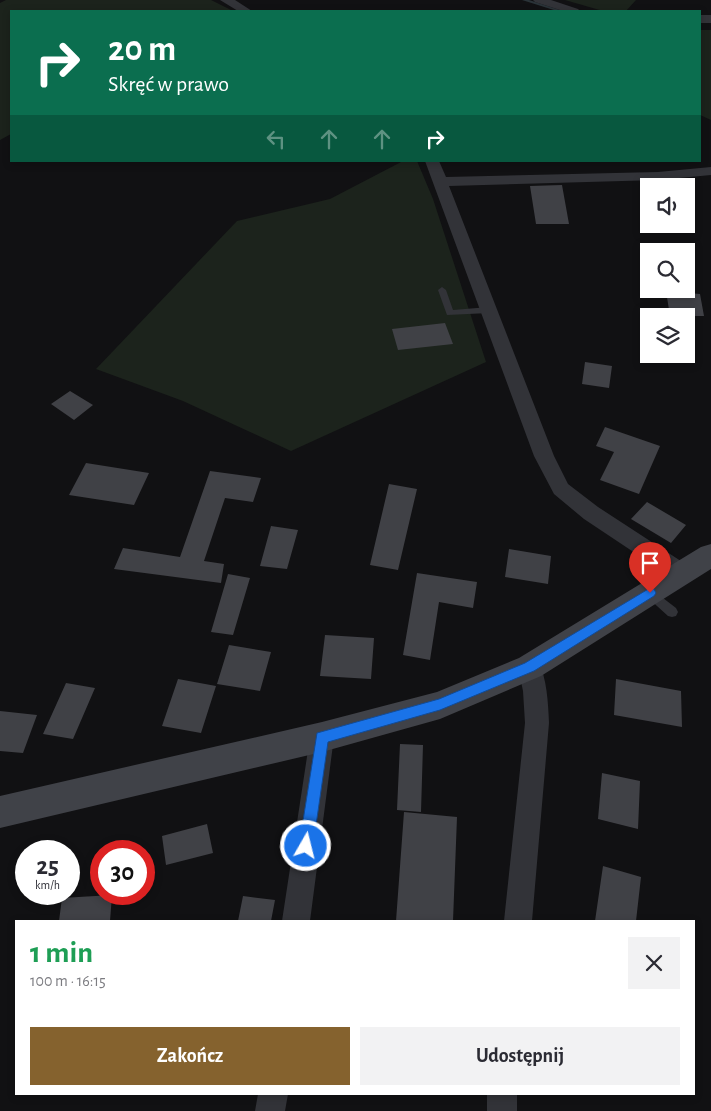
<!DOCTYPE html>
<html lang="pl">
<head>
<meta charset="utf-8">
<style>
  :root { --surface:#fff; --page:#f2f2f3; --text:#2b2b33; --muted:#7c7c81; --accent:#85622e }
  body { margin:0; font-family:"Alegreya Sans",sans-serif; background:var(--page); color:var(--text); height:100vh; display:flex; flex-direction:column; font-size:19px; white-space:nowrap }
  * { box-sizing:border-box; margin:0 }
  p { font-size:16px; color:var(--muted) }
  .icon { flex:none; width:28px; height:28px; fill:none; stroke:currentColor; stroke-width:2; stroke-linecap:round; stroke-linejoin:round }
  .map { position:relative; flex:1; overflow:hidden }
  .details { position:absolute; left:15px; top:920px; width:680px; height:175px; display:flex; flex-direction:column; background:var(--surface); border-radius:0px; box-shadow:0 2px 8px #0003 }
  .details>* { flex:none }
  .top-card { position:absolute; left:10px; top:10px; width:691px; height:152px; border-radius:0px; box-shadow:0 2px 8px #0003; background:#0b6e4f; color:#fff; overflow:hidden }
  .fabs { position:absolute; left:640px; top:178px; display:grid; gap:10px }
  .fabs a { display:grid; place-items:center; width:55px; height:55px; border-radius:0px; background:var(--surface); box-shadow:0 2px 8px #0003; font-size:25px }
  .speed { position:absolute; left:15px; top:840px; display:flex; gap:10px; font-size:25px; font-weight:700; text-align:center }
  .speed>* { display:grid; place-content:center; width:65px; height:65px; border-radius:50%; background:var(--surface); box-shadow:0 2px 8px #0003; line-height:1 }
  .speed small { font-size:12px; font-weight:400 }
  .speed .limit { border:8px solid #d22; background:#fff; color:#111 }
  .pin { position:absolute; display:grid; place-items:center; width:42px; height:42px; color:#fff; margin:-51px -21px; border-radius:50% 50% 50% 0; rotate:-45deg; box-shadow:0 0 5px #0007 }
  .pin .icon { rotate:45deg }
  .me { position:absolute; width:55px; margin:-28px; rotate:8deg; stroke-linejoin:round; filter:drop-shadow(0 0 4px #0008) }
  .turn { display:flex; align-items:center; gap:18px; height:105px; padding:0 15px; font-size:22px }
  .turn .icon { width:65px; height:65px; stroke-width:2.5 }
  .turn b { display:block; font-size:35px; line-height:42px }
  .lanes { display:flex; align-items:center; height:48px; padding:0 15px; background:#0003; justify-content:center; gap:25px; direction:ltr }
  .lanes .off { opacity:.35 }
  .round { display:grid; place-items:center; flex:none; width:52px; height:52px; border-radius:0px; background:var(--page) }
  .head { display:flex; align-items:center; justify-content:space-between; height:85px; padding:0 15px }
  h1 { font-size:30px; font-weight:600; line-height:38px; color:#1e9e55 }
  .cta { display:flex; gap:10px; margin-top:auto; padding:10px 15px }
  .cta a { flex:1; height:58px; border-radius:0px; background:var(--accent); color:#fff; font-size:20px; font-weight:600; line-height:58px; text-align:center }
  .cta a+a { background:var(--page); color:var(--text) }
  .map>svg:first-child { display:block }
  .green { fill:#1c231c }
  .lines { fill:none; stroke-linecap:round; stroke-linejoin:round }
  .stream { fill:#2a3338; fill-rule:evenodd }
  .building { fill:#404146 }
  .lane { fill:#323338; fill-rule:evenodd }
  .street { fill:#323338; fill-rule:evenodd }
  .secondary { fill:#404248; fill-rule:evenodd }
  .route { fill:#1a73e8; stroke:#114b97 }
</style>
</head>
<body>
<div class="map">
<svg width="711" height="1111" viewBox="0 0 711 1111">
  <rect width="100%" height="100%" fill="#111113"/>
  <path class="green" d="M6,0H211L233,11H11V134L0,140V3Z
    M565,0H636L626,11H603Z
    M700,30H711V120L700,115Z
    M403,161H417L433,199L486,362L291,451L183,401L96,369L237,221L330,199Z"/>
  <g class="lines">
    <path class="stream" d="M522,0H529L563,11H557Z"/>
  </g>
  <path class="building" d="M562,185L569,224H536L530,186Z
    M666,291L700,294L704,316H670Z
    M445,323L453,344L398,350L392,329Z
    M585,362L612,366L609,388L582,384Z
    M70,391L93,405L74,420L51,404Z
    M605,427L660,446L639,494L600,480L614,452L596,446Z
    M86,463L149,473L134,505L69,495Z
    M210,471L261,478L253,502L225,498L204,561L224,564L221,583L114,569L123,548L180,557Z
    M389,484L417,489L398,570L370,565Z
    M647,502L686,525L671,543L631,519Z
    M271,526L298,530L287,569L260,566Z
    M509,549L551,556L548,584L505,577Z
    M417,573L477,582L473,608L439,602L430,660L403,655Z
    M228,574L250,578L233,635L211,632Z
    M325,635L374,638L371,679L320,676Z
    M229,645L271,652L260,691L217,684Z
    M178,679L216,686L201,733L162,726Z
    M616,679L681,691L682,727L614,715Z
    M66,683L95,688L73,739L43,734Z
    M0,711L37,715L23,753L0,751Z
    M400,744L423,745L421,812L397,810Z
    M602,773L640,781L638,829L598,819Z
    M404,812L457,817L453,921H396Z
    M207,824L213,853L166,865L162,836Z
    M603,866L641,877L636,921H595Z
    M112,895L110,921H59L62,898Z
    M243,896L275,900L271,921H238Z"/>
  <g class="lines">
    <path class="lane" d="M442,287L446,290L453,310L489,307L493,310L489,313L447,315L438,290Z
      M650,588L676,608L678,612L676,616L672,617L668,616L646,596L644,593L646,590Z"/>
    <path class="street" d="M220,0H235L252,11H238Z
      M533,0H551L578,9L580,11H563L535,2Z
      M700,15H711V23H700Z
      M425,161H439L446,177L658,172L711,167V175L658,180L449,186L554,456L568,484L598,507L690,567L693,573L690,579L682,582L674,579L584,519L554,494L534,456Z
      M530,657L538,660C547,679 548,702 549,723L532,921H504L525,723L523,691L518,667L522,660Z
      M322,726L331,729L334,737L310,921H282L310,737L313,729Z
      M258,1094H288L285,1111H255Z
      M487,1094H517V1111H487Z"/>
    <path class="secondary" d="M711,544V569L541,676L440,719L322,752L0,828V796L322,722L437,692L519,658L701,547Z"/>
  </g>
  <path class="route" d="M650,588L654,589L656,593L654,596L534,671L440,710L328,742L313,846L311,851L306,853L301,851L299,846L317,733L439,699L525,663Z"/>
</svg>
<div class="fabs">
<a><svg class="icon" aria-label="sound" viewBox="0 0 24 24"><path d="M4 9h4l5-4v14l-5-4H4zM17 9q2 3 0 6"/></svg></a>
<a><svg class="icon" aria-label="search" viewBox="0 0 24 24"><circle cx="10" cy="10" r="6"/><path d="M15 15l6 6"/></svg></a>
<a><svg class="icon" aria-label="layers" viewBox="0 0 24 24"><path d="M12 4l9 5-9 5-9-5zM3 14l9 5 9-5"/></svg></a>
</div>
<div class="speed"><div>25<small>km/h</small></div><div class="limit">30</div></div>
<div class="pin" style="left:650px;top:593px;background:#d93025"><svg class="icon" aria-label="arrive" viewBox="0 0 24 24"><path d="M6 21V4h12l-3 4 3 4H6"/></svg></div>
<svg class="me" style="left:306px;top:846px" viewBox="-20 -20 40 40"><circle r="17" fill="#1a73e8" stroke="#fff" stroke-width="3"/><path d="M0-11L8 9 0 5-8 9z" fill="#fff"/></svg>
<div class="top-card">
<div class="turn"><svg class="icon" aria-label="right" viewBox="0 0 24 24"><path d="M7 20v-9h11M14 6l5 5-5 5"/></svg><div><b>20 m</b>Skręć w prawo</div></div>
<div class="lanes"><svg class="icon off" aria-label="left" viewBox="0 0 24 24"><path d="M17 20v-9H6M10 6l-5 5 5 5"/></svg><svg class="icon off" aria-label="ahead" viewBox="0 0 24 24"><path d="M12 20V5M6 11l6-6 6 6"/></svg><svg class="icon off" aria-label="ahead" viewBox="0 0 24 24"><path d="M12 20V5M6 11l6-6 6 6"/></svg><svg class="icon" aria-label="right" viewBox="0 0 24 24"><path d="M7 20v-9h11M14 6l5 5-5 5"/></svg></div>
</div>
<section class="details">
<div class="head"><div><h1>1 min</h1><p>100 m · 16:15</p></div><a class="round"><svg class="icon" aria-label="close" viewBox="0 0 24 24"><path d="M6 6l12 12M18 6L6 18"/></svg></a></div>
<div class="cta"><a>Zakończ</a><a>Udostępnij</a></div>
</section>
</div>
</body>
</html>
